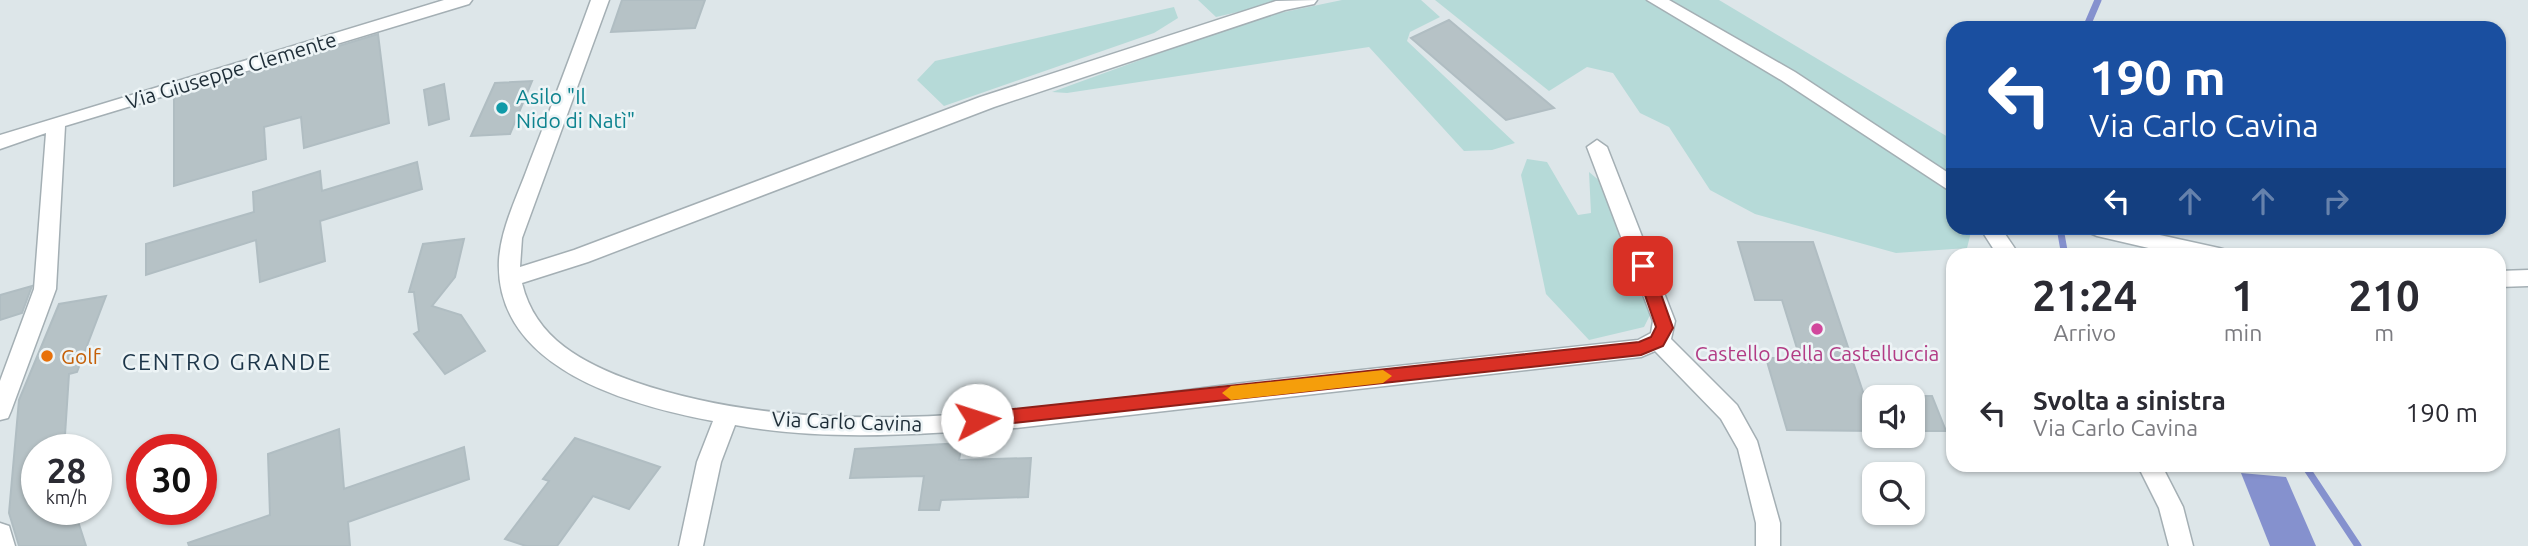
<!DOCTYPE html>
<html lang="it">
<head>
<meta charset="utf-8">
<style>
  :root { --surface:#fff; --page:#f7f7f7; --text:#2b2b33; --muted:#7c7c81 }
  body { margin:0; font-family:Ubuntu,sans-serif; background:var(--page); color:var(--text); height:100vh; display:flex; flex-direction:column; font-size:26px; white-space:nowrap }
  * { box-sizing:border-box; margin:0 }
  p { font-size:23px; color:var(--muted) }
  .icon { flex:none; width:38px; height:38px; fill:none; stroke:currentColor; stroke-width:2; stroke-linecap:round; stroke-linejoin:round }
  .map { position:relative; flex:1; overflow:hidden }
  .panel { position:absolute; left:1946px; top:248px; width:560px; height:224px; display:flex; flex-direction:column; background:var(--surface); border-radius:21px; box-shadow:0 2px 5px #0004 }
  .panel>* { flex:none }
  .top-card { position:absolute; left:1946px; top:21px; width:560px; height:214px; border-radius:21px; box-shadow:0 2px 5px #0004; background:#1a4fa0; color:#fff; overflow:hidden }
  .controls { position:absolute; left:1862px; top:385px; display:grid; gap:14px }
  .controls a { display:grid; place-items:center; width:63px; height:63px; border-radius:14px; background:var(--surface); box-shadow:0 2px 5px #0004; font-size:35px }
  .speed { position:absolute; left:21px; top:434px; display:flex; gap:14px; font-size:35px; font-weight:700; text-align:center }
  .speed>* { display:grid; place-content:center; width:91px; height:91px; border-radius:50%; background:var(--surface); box-shadow:0 2px 5px #0004; line-height:1 }
  .speed small { font-size:18px; font-weight:400 }
  .speed .limit { border:10px solid #d22; background:#fff; color:#111 }
  .pin { position:absolute; display:grid; place-items:center; width:60px; height:60px; color:#fff; margin:-30px; border-radius:14px; box-shadow:0 4px 10px #0006 }
  .me { position:absolute; width:77px; margin:-38px; rotate:85deg; stroke-linejoin:round; filter:drop-shadow(0 0 5px #0008) }
  .turn { display:flex; align-items:center; gap:24px; height:147px; padding:0 28px; font-size:32px }
  .turn .icon { width:91px; height:91px; stroke-width:2.5 }
  .turn b { display:block; font-size:49px; line-height:60px }
  .lanes { display:flex; align-items:center; height:66px; padding:0 28px; background:#0003; justify-content:center; gap:35px; direction:ltr }
  .lanes .off { opacity:.35 }
  .eta { display:flex; justify-content:space-evenly; align-items:center; height:119px; text-align:center }
  .eta b { font-size:42px; font-weight:600; line-height:49px }
  ul { padding:0; list-style:none }
  li { display:flex; align-items:center; gap:21px; height:91px; padding:0 28px }
  li div { flex:1 }
  li b { display:block; font-size:26px }
  li em { font-style:normal }
  .map>svg:first-child { display:block }
  .green { fill:#b6dad8 }
  .water { fill:#8591ce }
  .lines { fill:none; stroke-linecap:round; stroke-linejoin:round }
  .stream { stroke:#8591ce; stroke-width:7 }
  .building { fill:#b6c2c6; stroke:#b0bdc2; stroke-width:2 }
  .minor-casing { stroke:#a4afb4; stroke-width:3 }
  .minor { fill:#fff; fill-rule:evenodd }
  .route { fill:#d93025; stroke:#8d1f18; stroke-width:2 }
  .slow { fill:#f59e0b }
  .culture-dot { fill:#0f9aa8; stroke:#edf4f6; stroke-width:2.5 }
  .hotel-dot { fill:#d1479c; stroke:#edf4f6; stroke-width:2.5 }
  .food-dot { fill:#e8710a; stroke:#edf4f6; stroke-width:2.5 }
  .labels { text-anchor:middle; dominant-baseline:central; stroke-width:5; stroke-linejoin:round; paint-order:stroke }
  .street-label { font-size:21px; fill:#1f2e38; stroke:#edf4f6 }
  .culture-label { font-size:21px; fill:#0d838f; stroke:#edf4f6; text-anchor:start }
  .hotel-label { font-size:21px; fill:#b23c85; stroke:#edf4f6 }
  .food-label { font-size:21px; fill:#c56008; stroke:#edf4f6; text-anchor:start }
  .neighbourhood-label { font-size:23px; letter-spacing:2px; fill:#1c3549; stroke:#edf4f6 }
</style>
</head>
<body>
<div class="map">
<svg width="2528" height="546" viewBox="0 0 2528 546">
  <rect width="100%" height="100%" fill="#dde6e9"/>
  <path class="green" d="M1198,0H1291L1216,17Z
    M1342,0H1421L1440,17L1410,32L1407,41L1515,143L1492,150L1464,151L1369,47L1067,93L1052,92L1256,18Z
    M1435,0H1719L1953,140V228H1972L1967,248L1896,253L1755,214L1710,190L1669,127L1640,113L1613,73L1587,67L1549,91Z
    M1174,7L1178,18L1154,33L944,106L917,80L935,61Z
    M1527,159L1547,162L1578,215L1591,213L1589,172L1601,182L1650,315L1644,327L1589,340L1546,294L1521,175Z"/>
  <path class="water" d="M2241,473L2286,477L2316,546H2270Z"/>
  <g class="lines">
    <path class="stream" d="M2086,28L2098,0
      M2060,228L2065,256
      M2305,466L2358,546"/>
  </g>
  <path class="building" d="M622,0H705L695,28L611,32Z
    M1449,20L1554,108L1506,120L1411,38Z
    M378,34L389,123L304,148L301,117L264,127L266,159L174,186V96Z
    M532,81L510,134L471,136L495,83Z
    M444,84L449,119L429,125L424,90Z
    M417,162L422,189L320,221L325,261L260,282L256,240L146,275V244L254,212L253,192L320,171L322,191Z
    M464,239L455,277L432,306L461,315L485,351L445,374L414,334L419,331L414,292H409L423,244Z
    M1738,242H1813L1864,395H1874V431L1787,430L1766,358H1800L1782,300H1755Z
    M32,286L22,313L0,320V295Z
    M106,296L77,372L69,374L64,450H37V509H74L86,546H19L9,513L19,400L59,304Z
    M1913,396H1932L1946,431H1913Z
    M339,429L344,489L464,447L469,479L348,522L350,546H189L188,543L270,515L268,454Z
    M575,438L660,467L629,509L593,496L557,546H526L505,539L549,481L543,479Z
    M962,443L959,460L1031,458L1028,497L941,500L939,510H919L924,476L850,478L855,449Z"/>
  <g class="lines">
    <defs>
      <path id="minor" d="M444,0H472L469,4L65,126L56,289L11,411L8,418L0,420V381L34,289L46,133L0,149V135Z
        M591,0H609L522,238L520,267L574,250L980,97L1276,1L1317,0L1314,4L1285,10L994,107L588,262L522,283C535,339 584,364 635,382C833,450 1066,403 1270,380C1392,367 1515,353 1638,340L1651,333L1653,321L1587,147L1597,140L1607,147L1675,321L1671,339L1737,405L1757,441L1780,523V546H1756V523L1738,449L1721,419L1655,351L1641,357L1015,428C923,434 826,442 735,425L721,462L703,546H679L697,462L713,421C630,405 494,369 499,260C501,227 518,195 529,164C550,110 571,55 591,0Z
        M1647,0H1669L1795,72L1953,176V193L1781,80Z
        M1980,228H2001L2020,256H1998Z
        M2087,228H2128L2219,248L2226,250L2229,256H2183L2097,236L2090,233Z
        M2528,270V286L2499,287V271Z
        M2138,466H2162L2183,507L2193,546H2169L2159,508Z
        M0,523L9,526L15,546H0Z"/>
    </defs>
    <use href="#minor" class="minor-casing"/>
    <use href="#minor" class="minor"/>
  </g>
  <path class="route" d="M1643,260L1651,266L1673,328L1663,346L1641,355L977,427L968,420L977,413L1639,342L1651,337L1656,327L1635,266Z"/>
  <path class="slow" d="M1383,370L1392,376L1383,383L1231,400L1222,393L1231,386Z"/>
  <circle class="culture-dot" cx="502" cy="108" r="7"/>
  <circle class="hotel-dot" cx="1817" cy="329" r="7"/>
  <circle class="food-dot" cx="47" cy="356" r="7"/>
  <g class="labels">
    <g class="street-label">
      <text transform="translate(231 70) rotate(-17)">Via Giuseppe Clemente</text>
      <text transform="translate(847 421) rotate(2)">Via Carlo Cavina</text>
    </g>
    <g class="culture-label">
      <text x="516" y="96">Asilo "Il<tspan x="516" dy="24">Nido di Natì"</tspan></text>
    </g>
    <g class="hotel-label">
      <text x="1817" y="353">Castello Della Castelluccia</text>
    </g>
    <g class="food-label">
      <text x="61" y="356">Golf</text>
    </g>
    <g class="neighbourhood-label">
      <text x="227" y="361">CENTRO GRANDE</text>
    </g>
  </g>
</svg>
<div class="controls">
<a><svg class="icon" aria-label="sound" viewBox="0 0 24 24"><path d="M4 9h4l5-4v14l-5-4H4zM17 9q2 3 0 6"/></svg></a>
<a><svg class="icon" aria-label="search" viewBox="0 0 24 24"><circle cx="10" cy="10" r="6"/><path d="M15 15l6 6"/></svg></a>
</div>
<div class="speed"><div>28<small>km/h</small></div><div class="limit">30</div></div>
<div class="pin" style="left:1643px;top:266px;background:#d93025"><svg class="icon" aria-label="arrive" viewBox="0 0 24 24"><path d="M6 21V4h12l-3 4 3 4H6"/></svg></div>
<svg class="me" style="left:977px;top:420px" viewBox="-20 -20 40 40"><circle r="19" fill="#fff"/><path d="M0-13L10 11 0 6-10 11z" fill="#d93025"/></svg>
<div class="top-card">
<div class="turn"><svg class="icon" aria-label="left" viewBox="0 0 24 24"><path d="M17 20v-9H6M10 6l-5 5 5 5"/></svg><div><b>190 m</b>Via Carlo Cavina</div></div>
<div class="lanes"><svg class="icon" aria-label="left" viewBox="0 0 24 24"><path d="M17 20v-9H6M10 6l-5 5 5 5"/></svg><svg class="icon off" aria-label="ahead" viewBox="0 0 24 24"><path d="M12 20V5M6 11l6-6 6 6"/></svg><svg class="icon off" aria-label="ahead" viewBox="0 0 24 24"><path d="M12 20V5M6 11l6-6 6 6"/></svg><svg class="icon off" aria-label="right" viewBox="0 0 24 24"><path d="M7 20v-9h11M14 6l5 5-5 5"/></svg></div>
</div>
<section class="panel">
<div class="eta">
<div><b>21:24</b><p>Arrivo</p></div>
<div><b>1</b><p>min</p></div>
<div><b>210</b><p>m</p></div>
</div>
<ul>
<li><svg class="icon" aria-label="left" viewBox="0 0 24 24"><path d="M17 20v-9H6M10 6l-5 5 5 5"/></svg><div><b>Svolta a sinistra</b><p>Via Carlo Cavina</p></div><em>190 m</em></li>
</ul>
</section>
</div>
</body>
</html>
